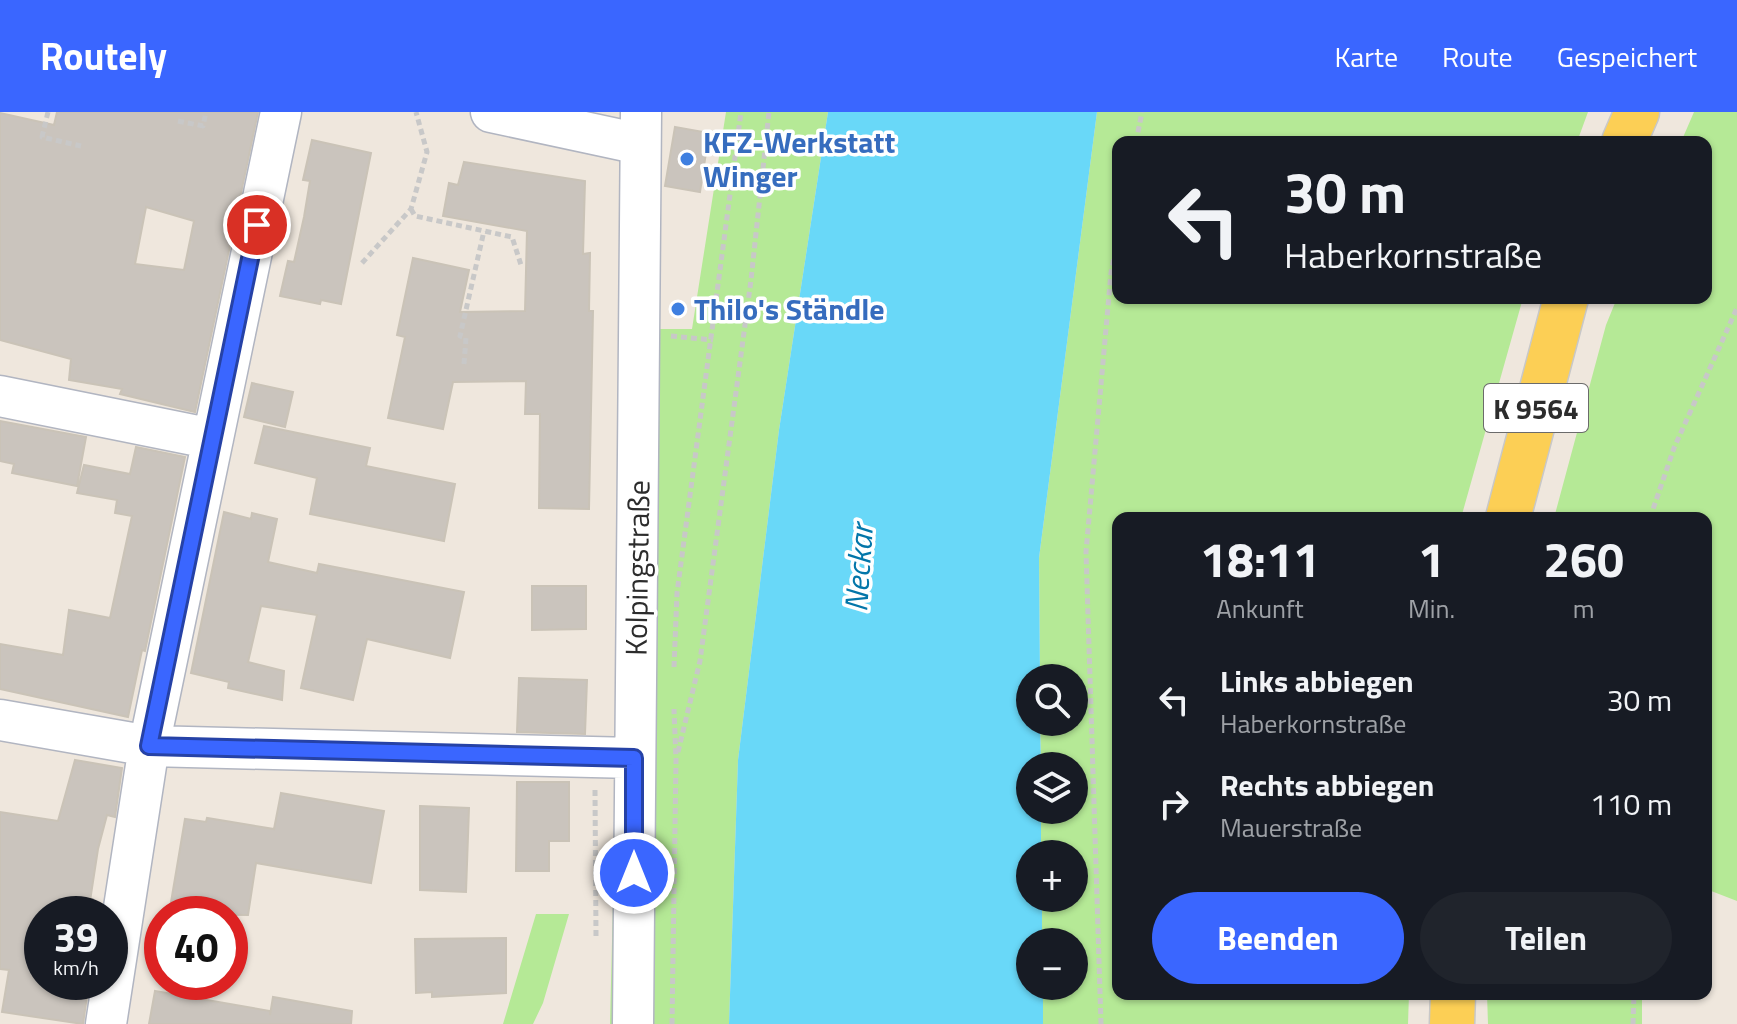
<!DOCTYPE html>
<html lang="de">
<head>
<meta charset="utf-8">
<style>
  :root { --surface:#171b24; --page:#20242c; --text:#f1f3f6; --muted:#9ea1a6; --accent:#3a66ff }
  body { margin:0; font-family:"Titillium Web",sans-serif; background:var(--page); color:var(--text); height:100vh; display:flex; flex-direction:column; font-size:30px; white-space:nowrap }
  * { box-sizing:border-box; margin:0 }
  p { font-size:26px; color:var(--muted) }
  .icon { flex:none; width:44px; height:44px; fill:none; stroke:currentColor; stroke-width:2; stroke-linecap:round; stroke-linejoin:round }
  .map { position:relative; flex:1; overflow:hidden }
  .sheet { position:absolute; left:1112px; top:400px; width:600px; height:488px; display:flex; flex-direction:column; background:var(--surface); border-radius:16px; box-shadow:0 2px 6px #0004 }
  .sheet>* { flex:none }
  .top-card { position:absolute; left:1112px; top:24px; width:600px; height:168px; border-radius:16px; box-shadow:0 2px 6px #0004; background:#171b24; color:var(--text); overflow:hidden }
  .controls { position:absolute; left:1016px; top:552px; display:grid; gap:16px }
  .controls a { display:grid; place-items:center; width:72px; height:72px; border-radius:50%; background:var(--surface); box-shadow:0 2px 6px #0004; font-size:40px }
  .speed { position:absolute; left:24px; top:784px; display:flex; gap:16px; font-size:40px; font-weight:700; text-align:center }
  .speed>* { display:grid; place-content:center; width:104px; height:104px; border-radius:50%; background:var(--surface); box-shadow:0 2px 6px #0004; line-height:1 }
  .speed small { font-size:20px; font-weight:400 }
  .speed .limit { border:12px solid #d22; background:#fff; color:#111 }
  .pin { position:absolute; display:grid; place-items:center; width:68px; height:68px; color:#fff; margin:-34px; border:4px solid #fff; border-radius:50%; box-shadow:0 2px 8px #0007 }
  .me { position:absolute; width:88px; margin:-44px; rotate:0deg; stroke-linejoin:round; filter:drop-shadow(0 0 6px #0008) }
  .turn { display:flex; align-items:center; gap:28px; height:168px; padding:0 40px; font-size:36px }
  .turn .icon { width:104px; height:104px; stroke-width:2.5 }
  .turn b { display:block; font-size:56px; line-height:68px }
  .eta { display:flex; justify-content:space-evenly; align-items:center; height:136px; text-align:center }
  .eta b { font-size:48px; font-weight:700; line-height:56px }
  .action { display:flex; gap:16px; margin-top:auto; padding:16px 40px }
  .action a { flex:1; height:92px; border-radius:48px; background:var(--accent); color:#fff; font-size:32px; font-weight:700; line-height:92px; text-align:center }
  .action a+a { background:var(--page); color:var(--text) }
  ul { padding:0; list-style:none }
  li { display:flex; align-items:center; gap:24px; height:104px; padding:0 40px }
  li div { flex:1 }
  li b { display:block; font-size:30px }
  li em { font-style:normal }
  header { display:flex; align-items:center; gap:48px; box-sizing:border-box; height:112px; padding:0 40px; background:var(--accent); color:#fff }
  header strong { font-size:38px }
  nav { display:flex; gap:44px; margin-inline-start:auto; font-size:28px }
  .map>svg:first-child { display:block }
  .green { fill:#b5e996 }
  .water { fill:#69d8f8 }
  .building { fill:#cac4bd; stroke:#cac3b7; stroke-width:2; fill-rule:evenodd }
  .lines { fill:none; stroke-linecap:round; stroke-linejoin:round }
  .minor-casing { stroke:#b1b5c1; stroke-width:43 }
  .major-casing { stroke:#c8c8c8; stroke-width:47 }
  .path { stroke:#c8c8c8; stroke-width:5; stroke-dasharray:6 4; stroke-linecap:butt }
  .minor { stroke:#fff; stroke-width:40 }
  .major { stroke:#fccf55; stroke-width:44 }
  .route-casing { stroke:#2642a6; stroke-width:20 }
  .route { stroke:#3a66ff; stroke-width:14 }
  .shop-dot { fill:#3f7fe0; stroke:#fff; stroke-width:3 }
  .labels { text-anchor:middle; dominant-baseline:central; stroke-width:7; stroke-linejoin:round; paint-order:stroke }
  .shield { fill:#fff; stroke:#6b6b6b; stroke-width:2 }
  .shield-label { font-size:28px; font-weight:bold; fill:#2c2c2c }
  .shop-label { font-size:30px; font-weight:bold; fill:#366cbe; stroke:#fff; text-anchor:start }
  .street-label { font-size:30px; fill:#2c2c2c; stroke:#fff }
  .water-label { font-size:32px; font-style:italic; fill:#0376a9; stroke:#fff }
</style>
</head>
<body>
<header>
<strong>Routely</strong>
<nav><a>Karte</a><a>Route</a><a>Gespeichert</a></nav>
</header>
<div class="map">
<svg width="1737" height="912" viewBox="0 0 1737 912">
  <rect width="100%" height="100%" fill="#efe7dd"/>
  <path class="green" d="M726,0H828L779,318L738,648L729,912H610L616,665L655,217H692Z
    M1097,0H1588L1577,30H1118V186H1523L1461,406H1118V882H1409L1408,912H1043V874H1074V830H1042V786H1074V742H1041V698H1074V654H1041L1040,610H1074V566H1040L1039,446Z
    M1694,0H1737V789L1706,777V406H1554L1606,213L1617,186H1706V30H1681Z
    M536,802H569L543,891L533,912H503Z
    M1487,882H1642V912H1488Z"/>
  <path class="water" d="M828,0H1097L1039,446L1040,566H1030V610H1040L1041,654H1030V698H1041V742H1030V786H1042V830H1030V874H1043V912H729L738,648L779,318Z"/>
  <path class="building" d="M57,0H258L195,300L120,282L122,277L69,268L71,247L0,228V1L54,13ZM146,95L194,109L184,158L135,152Z
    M675,15L709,21L700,80L665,74Z
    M312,28L371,41L341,192L321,188L320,192L280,184L288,149L294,150L304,105L310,69L303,68Z
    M464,50L585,69L583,142L590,141L589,199H593L589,397L539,396L540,302H525L526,269L453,270L443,317L388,306L405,225L397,223L413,146L469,158L460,200L525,199L527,119L443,104L449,71L458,73Z
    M252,271L293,280L285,315L244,305Z
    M0,309L86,325L77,374L12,361L14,352L0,349Z
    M264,314L370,336L366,354L455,372L444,429L310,402L317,366L255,351Z
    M136,335L185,345L145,539L142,538L128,605L0,577V532L63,543L69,498L110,506L132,404L115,401L117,388L77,381L84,353L130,362Z
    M224,400L251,407L252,401L277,407L268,450L317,461L319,452L464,480L450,546L367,527L353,588L301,576L317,503L261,494L248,550L284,559L282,588L228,576L229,570L191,561Z
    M532,474H586V517L532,518Z
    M519,566L587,568L585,622L517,620Z
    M75,648L122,656L115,705L107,703L98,737L88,802H42V870H89L83,912L2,900L9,858L0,857V700L58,709Z
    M517,670H569V729H549V759H516Z
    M281,681L384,699L371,771L256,751L248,803L169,802L185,707L206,710L207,706L274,717Z
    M420,694L469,696L466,780L420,778Z
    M506,826V881L432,885V880L416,881L415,827Z
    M155,879L270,899V903L273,885L352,899L351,912H149Z"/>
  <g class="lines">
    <defs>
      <path id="minor" d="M491,0L640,32
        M0,284L213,327
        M0,608L149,634L634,646
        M106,912L149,634L281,0
        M633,912L641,0"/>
      <path id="major" d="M1624,30L1637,0
        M1508,406L1566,186
        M1452,912L1453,882"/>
    </defs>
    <use href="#minor" class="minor-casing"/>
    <use href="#major" class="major-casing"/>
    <path class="path" d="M48,0L42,25L81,34
      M178,9L203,14L206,0
      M1136,30L1142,0
      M411,97L415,104L512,125L521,153
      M362,151L411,97L427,40L416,0
      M671,224L713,228
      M464,252L466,226L460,224L484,119
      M1650,406L1674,336L1737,196
      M674,555L677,481L741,0
      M678,640L700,549L751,168L769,0
      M595,678L596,824
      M672,912L676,648L674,597
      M1101,912L1086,440L1111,161L1118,124
      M1633,912L1634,882"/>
    <use href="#minor" class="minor"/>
    <use href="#major" class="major"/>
  </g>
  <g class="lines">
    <defs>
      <path id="route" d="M257,113L149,634L634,646V761"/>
    </defs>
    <use href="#route" class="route-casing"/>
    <use href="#route" class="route"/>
  </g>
  <g class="shop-dot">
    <circle cx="687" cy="47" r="8"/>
    <circle cx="678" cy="197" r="8"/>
  </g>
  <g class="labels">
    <rect class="shield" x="1484" y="272" width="104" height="48" rx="6"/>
    <g class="shield-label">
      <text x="1536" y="296">K 9564</text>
    </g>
    <g class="shop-label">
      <text x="703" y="30">KFZ-Werkstatt<tspan x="703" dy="34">Winger</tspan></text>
      <text x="694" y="197">Thilo's Ständle</text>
    </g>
    <g class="street-label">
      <text transform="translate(637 456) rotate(-89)">Kolpingstraße</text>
    </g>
    <g class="water-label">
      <text transform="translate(858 456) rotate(-86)">Neckar</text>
    </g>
  </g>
</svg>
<div class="controls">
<a><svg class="icon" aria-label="search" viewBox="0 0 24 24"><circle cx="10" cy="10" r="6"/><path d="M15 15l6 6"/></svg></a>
<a><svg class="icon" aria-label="layers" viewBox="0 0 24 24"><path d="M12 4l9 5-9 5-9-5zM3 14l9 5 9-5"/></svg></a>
<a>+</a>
<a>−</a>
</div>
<div class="speed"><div>39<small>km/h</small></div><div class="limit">40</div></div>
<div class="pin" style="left:257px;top:113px;background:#d93025"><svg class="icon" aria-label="arrive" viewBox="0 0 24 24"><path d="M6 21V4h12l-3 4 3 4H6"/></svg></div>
<svg class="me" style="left:634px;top:761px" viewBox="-20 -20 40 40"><circle r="17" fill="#3a66ff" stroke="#fff" stroke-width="3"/><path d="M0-11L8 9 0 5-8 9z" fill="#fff"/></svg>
<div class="top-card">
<div class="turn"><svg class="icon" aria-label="left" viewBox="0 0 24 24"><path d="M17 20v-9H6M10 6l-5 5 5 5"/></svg><div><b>30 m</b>Haberkornstraße</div></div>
</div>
<section class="sheet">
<div class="eta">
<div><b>18:11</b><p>Ankunft</p></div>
<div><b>1</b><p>Min.</p></div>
<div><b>260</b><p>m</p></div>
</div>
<ul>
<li><svg class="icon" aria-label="left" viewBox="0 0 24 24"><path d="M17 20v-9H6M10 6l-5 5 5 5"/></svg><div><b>Links abbiegen</b><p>Haberkornstraße</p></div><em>30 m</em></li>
<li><svg class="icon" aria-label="right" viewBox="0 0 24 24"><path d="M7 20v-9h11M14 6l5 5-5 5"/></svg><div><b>Rechts abbiegen</b><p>Mauerstraße</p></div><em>110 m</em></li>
</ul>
<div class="action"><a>Beenden</a><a>Teilen</a></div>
</section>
</div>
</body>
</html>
